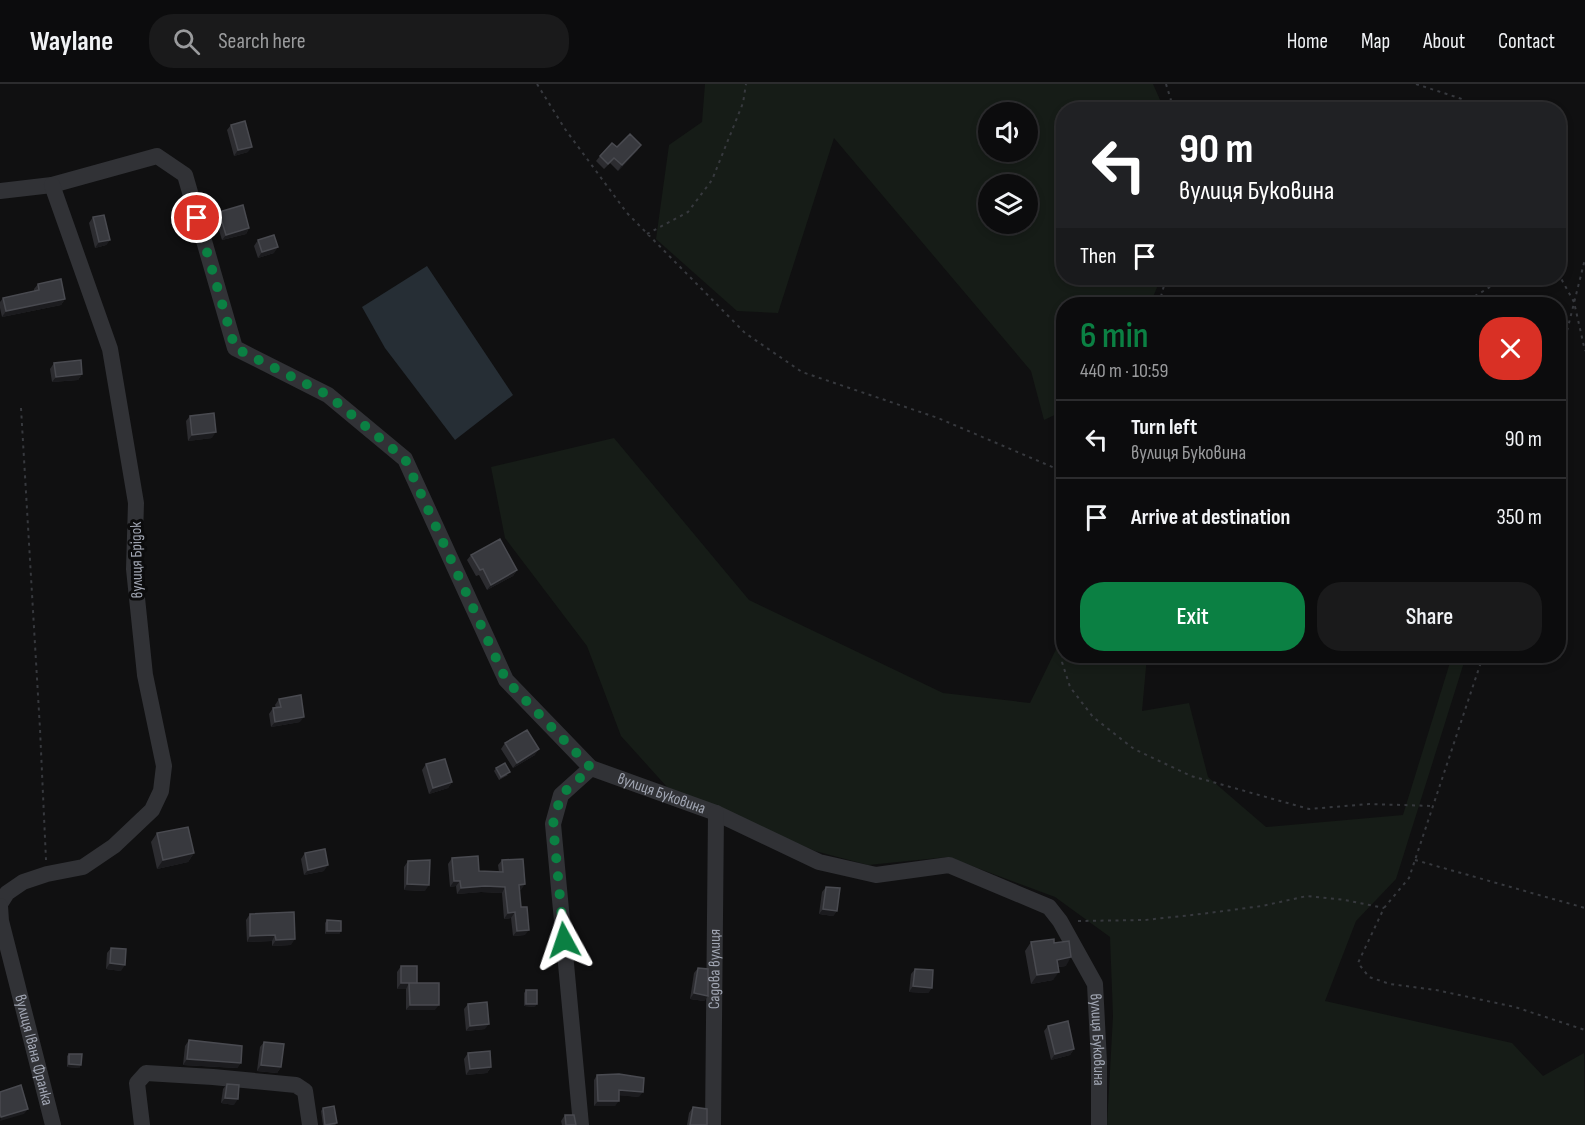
<!DOCTYPE html>
<html lang="en">
<head>
<meta charset="utf-8">
<style>
  :root { --surface:#0c0c0d; --page:#1a1a1b; --text:#f1f3f6; --muted:#9a9b9d; --line:#2c2c2e; --accent:#0b8043 }
  body { margin:0; font-family:"Sofia Sans Condensed",sans-serif; background:var(--page); color:var(--text); height:100vh; display:flex; flex-direction:column; font-size:22px; white-space:nowrap }
  * { box-sizing:border-box; margin:0 }
  p { font-size:20px; color:var(--muted) }
  .icon { flex:none; width:33px; height:33px; fill:none; stroke:currentColor; stroke-width:2; stroke-linecap:round; stroke-linejoin:round }
  .map { position:relative; flex:1; overflow:hidden }
  .details { position:absolute; left:1056px; top:213px; width:510px; height:366px; display:flex; flex-direction:column; background:var(--surface); border-radius:24px; box-shadow:0 3px 9px #0003,0 0 0 2px var(--line) }
  .details>* { flex:none }
  .banner { position:absolute; left:1056px; top:18px; width:510px; height:183px; border-radius:24px; box-shadow:0 3px 9px #0003,0 0 0 2px var(--line); background:#202124; color:#fff; overflow:hidden }
  .controls { position:absolute; left:978px; top:18px; display:grid; gap:12px }
  .controls a { display:grid; place-items:center; width:60px; height:60px; border-radius:50%; background:var(--surface); box-shadow:0 3px 9px #0003,0 0 0 2px var(--line); font-size:30px }
  .pin { position:absolute; display:grid; place-items:center; width:51px; height:51px; color:#fff; margin:-26px; border:3px solid #fff; border-radius:50%; box-shadow:0 2px 6px #0007 }
  .me { position:absolute; width:66px; margin:-33px; rotate:355deg; stroke-linejoin:round; filter:drop-shadow(0 0 4px #0008) }
  .turn { display:flex; align-items:center; gap:21px; height:126px; padding:0 24px; font-size:27px }
  .turn .icon { width:78px; height:78px; stroke-width:2.5 }
  .turn b { display:block; font-size:42px; line-height:51px }
  .then { display:flex; align-items:center; height:57px; padding:0 24px; background:#0003; gap:12px; font-size:22px }
  .round { display:grid; place-items:center; flex:none; width:63px; height:63px; border-radius:24px; background:var(--page) }
  .headline { display:flex; align-items:center; justify-content:space-between; height:102px; padding:0 24px }
  h1 { font-size:36px; font-weight:600; line-height:45px; color:var(--accent) }
  .button { display:flex; gap:12px; margin-top:auto; padding:12px 24px }
  .button a { flex:1; height:69px; border-radius:24px; background:var(--accent); color:#fff; font-size:24px; font-weight:600; line-height:69px; text-align:center }
  .button a+a { background:var(--page); color:var(--text) }
  ul { padding:0; list-style:none }
  li { display:flex; align-items:center; gap:18px; height:78px; padding:0 24px; border-top:2px solid var(--line) }
  li div { flex:1 }
  li b { display:block; font-size:22px }
  li em { font-style:normal }
  header { display:flex; align-items:center; gap:36px; box-sizing:border-box; height:84px; padding:0 30px; background:var(--surface); border-bottom:2px solid var(--line) }
  header strong { font-size:28px }
  nav { display:flex; gap:33px; margin-inline-start:auto; font-size:21px }
  .search { width:420px; height:54px; background:var(--page); display:flex; align-items:center; gap:15px; box-sizing:border-box; padding:0 21px; border-radius:24px; color:var(--muted); font-size:22px }
  .map>svg:first-child { display:block }
  .green { fill:#161c17; fill-rule:evenodd }
  .water { fill:#262e35 }
  .lines { fill:none; stroke-linecap:round; stroke-linejoin:round }
  .path { stroke:#37393e; stroke-width:2; stroke-dasharray:3 4.5; stroke-linecap:butt }
  .minor { stroke:#313236; stroke-width:16 }
  .wall { fill:#2c2c30 }
  .shaded-wall { fill:#1b1b1e }
  .building { fill:#38393e; stroke:#494a50; stroke-width:1.5 }
  .route { stroke:#0b8043; stroke-width:10; stroke-dasharray:0 18 }
  .labels { text-anchor:middle; dominant-baseline:central; stroke-width:6; stroke-linejoin:round; paint-order:stroke }
  .street-label { font-size:16px; fill:#a1a6b3; stroke:#0b0b0c }
</style>
</head>
<body>
<header>
<strong>Waylane</strong>
<div class="search"><svg class="icon" aria-label="search" viewBox="0 0 24 24"><circle cx="10" cy="10" r="6"/><path d="M15 15l6 6"/></svg>Search here</div>
<nav><a>Home</a><a>Map</a><a>About</a><a>Contact</a></nav>
</header>
<div class="map">
<svg width="1585" height="1041" viewBox="0 0 1585 1041">
  <rect width="100%" height="100%" fill="#101011"/>
  <path class="green" d="M705,0H1153L1164,25L1064,26V194H1161L1150,220H1064L1063,327L1044,336L1031,287L834,54L778,229L737,227L656,155L669,61L702,38ZM988,28H1028V68H988ZM988,100H1028V140H988Z
    M614,354L749,516L943,609L1030,619L1063,551L1064,572H1147L1142,627L1189,619L1208,693L1266,743L1403,731L1452,572H1466L1396,795L1356,837L1325,917L1512,959L1543,992L1584,969L1585,1041H1107L1113,932L1110,853L1055,813L948,773L868,781L815,767L667,703L621,652L587,562L505,454L491,383Z"/>
  <path class="water" d="M427,182L513,311L455,356L385,264L362,223Z"/>
  <g class="lines">
    <path class="path" d="M537,0L565,45L627,129L745,249L802,288L938,334L1064,388
      M1166,0L1174,26
      M1416,0L1465,16L1470,26
      M647,150L688,128L712,96L743,19L746,0
      M1558,189L1574,218L1585,267
      M1159,220L1166,194
      M1462,220L1490,203L1533,194
      M1558,283L1585,175
      M21,324L40,645L46,776
      M1064,563L1062,578L1070,603L1093,633L1134,665L1191,692L1309,725L1369,720L1434,722
      M1483,572L1409,794L1384,824L1358,879L1369,893L1390,900L1436,906L1515,923L1585,946
      M1415,776L1585,824
      M1078,837L1145,836L1201,830L1262,822L1307,812L1345,816L1384,824"/>
    <g class="minor">
      <path id="s1" d="M0,107L52,101L157,72L185,91L235,264L328,311L405,375L506,596L591,684L716,729L819,778L876,791L949,781L1049,823L1060,837L1095,900L1099,978V1041"/>
      <path d="M0,820L7,809L23,798L47,790L83,783L114,762L152,726L161,707L164,682L145,591L134,485L136,419L110,265L52,101"/>
      <path id="s2" d="M0,822L1,837L53,1041"/>
      <path d="M142,1041L137,999L146,989L213,993L296,1001L305,1007L310,1041"/>
      <path d="M581,1041L553,740L561,711L591,684"/>
      <path id="s3" d="M713,1041L716,729"/>
    </g>
  </g>
  <path class="wall" d="M231,41L248,68L234,72L227,46Z
    M641,61L637,67L618,87L610,79L604,85L596,77L600,72L617,63Z
    M219,128L249,144L246,150L222,156L215,133Z
    M93,133L110,156L106,161L95,164L89,139Z
    M258,156L274,169L258,174L254,162Z
    M38,200L65,215L61,221L2,233L0,224V218L3,214L34,207V205Z
    M54,279L82,290L78,296L52,298L50,285Z
    M190,332L212,354L188,357L186,337Z
    M471,471L517,486L513,492L487,506L479,491L476,492L467,476Z
    M279,615L300,638L271,643L269,630L273,624H276L275,621Z
    M505,659L535,671L513,684L501,665Z
    M426,680L452,698L448,704L429,710L422,686Z
    M496,684L508,691L499,696L494,687Z
    M157,749L194,769L188,778L157,785L151,758Z
    M305,769L324,787L304,791L301,775Z
    M452,774L479,787L499,788L498,781L502,776L521,806H519L521,823L525,851L513,852L511,834L504,835L502,809L481,808L457,810L456,802L450,803L448,780Z
    M408,777L425,807L404,806V783Z
    M826,803L837,827L833,832L819,830L822,808Z
    M250,830L291,861L272,862V857L247,858L246,836Z
    M327,836L341,847L339,850H325V839Z
    M1031,858L1054,859L1066,882L1058,883L1053,896L1031,900L1025,867Z
    M111,864L121,887L106,885L107,869Z
    M401,882L417,899L435,926H406V905H397V888Z
    M698,884L708,912L704,917L690,915L694,889Z
    M915,885L932,904L928,909L909,908L911,890Z
    M526,906L535,923L524,922V909Z
    M468,920L485,945L466,947L464,925Z
    M1048,942L1074,965L1070,971L1051,976L1044,947Z
    M189,956L241,979L237,984L183,981L185,962Z
    M264,958L281,983L277,989L257,987L260,963Z
    M468,969L491,983L487,989L466,991L464,975Z
    M69,970L81,981L79,984L67,983V972Z
    M597,991L639,1013L619,1011L615,1022H594V996Z
    M227,1000L234,1021L221,1019L223,1005Z
    M693,1023L707,1041H687L689,1029Z
    M323,1024L336,1041H323L321,1027Z
    M565,1031L576,1041H562L561,1037Z"/>
  <path class="shaded-wall" d="M641,61L637,67L618,87L622,81Z
    M252,63L248,68L234,72L238,66Z
    M249,144L246,150L222,156L226,151Z
    M110,156L106,161L95,164L99,158Z
    M278,163L274,169L258,174L262,168Z
    M65,215L61,221L2,233L6,227Z
    M82,290L78,296L52,298L56,293Z
    M216,348L212,354L188,357L192,351Z
    M517,486L513,492L487,506L491,501Z
    M304,633L300,638L271,643L275,638Z
    M539,665L535,671L513,684L517,679Z
    M452,698L448,704L429,710L433,704Z
    M194,769L188,778L157,785L163,776Z
    M328,781L324,787L304,791L308,786Z
    M454,797H460L456,802L450,803Z
    M407,800L429,801L425,807L404,806Z
    M525,800L521,806H515L519,801Z
    M485,802L505,803L502,809L481,808L457,810L461,804Z
    M823,825L837,827L833,832L819,830Z
    M515,828L511,834L504,835L508,829Z
    M529,846L525,851L513,852L517,847Z
    M327,847H341L339,850H325Z
    M275,851L272,857L247,858L250,852Z
    M295,855L291,861L272,862L276,856Z
    M1071,873L1066,882L1051,884L1057,876Z
    M110,879L125,881L121,887L106,885Z
    M1059,888L1053,896L1031,900L1037,891Z
    M401,899H417H409L406,905H397Z
    M913,902L932,904L928,909L909,908Z
    M694,909L708,912L704,917L690,915Z
    M526,920H537L535,923L524,922Z
    M410,921H439L435,926H406Z
    M489,940L485,945L466,947L470,942Z
    M1074,965L1070,971L1051,976L1055,970Z
    M187,975L241,979L237,984L183,981Z
    M69,980L81,981L79,984L67,983Z
    M261,981L281,983L277,989L257,987Z
    M491,983L487,989L466,991L470,985Z
    M619,1006L643,1008L639,1013L615,1011Z
    M225,1014L238,1015L234,1021L221,1019Z
    M598,1017H619L615,1022H594Z
    M28,1025L24,1030L0,1037L1,1033Z"/>
  <path class="building" d="M245,37L252,63L238,66L231,41Z
    M630,50L641,61L622,81L614,74L608,80L600,72L612,59L617,63Z
    M243,121L249,144L226,151L219,128Z
    M104,131L110,156L99,158L93,133Z
    M274,151L278,163L262,168L258,156Z
    M61,195L65,215L6,227L3,214L39,206L38,200Z
    M81,276L82,290L56,293L54,279Z
    M214,329L216,348L192,351L190,332Z
    M500,455L517,486L491,501L483,485L480,486L471,471Z
    M301,611L304,633L275,638L273,624L281,623L279,615Z
    M527,646L539,665L517,679L505,659Z
    M445,675L452,698L433,704L426,680Z
    M505,679L510,688L501,693L496,684Z
    M188,743L194,769L163,776L157,749Z
    M325,765L328,781L308,786L305,769Z
    M478,772L479,787L503,788L502,776L523,775L525,800L519,801L521,823H527L529,846L517,847L515,828L508,829L505,803L485,802L461,804L460,797H454L452,774Z
    M430,776L429,801L407,800L408,777Z
    M826,803L840,804L837,827L823,825Z
    M294,828L295,855L276,856L275,851L250,852V830Z
    M327,836L341,837V847H327Z
    M1054,855V859L1069,857L1071,873L1057,876L1059,888L1037,891L1031,858Z
    M111,864L126,865L125,881L110,879Z
    M401,882H417V899H401Z
    M698,884L708,885V912L694,909Z
    M915,885L933,886L932,904L913,902Z
    M409,899H439V921H410Z
    M526,906H537V920H526Z
    M487,918L489,940L470,942L468,920Z
    M1068,937L1074,965L1055,970L1048,942Z
    M189,956L242,962L241,979L187,975Z
    M264,958L284,960L281,983L261,981Z
    M490,967L491,983L470,985L468,969Z
    M69,970H82L81,981L69,980Z
    M619,990L644,994L643,1008L619,1006V1017H598L597,991Z
    M227,1000L239,1001L238,1015L225,1014Z
    M21,1001L28,1025L1,1033L0,1030V1008Z
    M334,1022L337,1039L325,1041L323,1024Z
    M693,1023L707,1025V1041H690Z
    M565,1031H574L576,1041H566Z"/>
  <g class="lines">
    <path class="route" d="M197,134L235,264L328,311L405,375L506,596L591,684L561,711L553,740L564,856"/>
  </g>
  <g class="labels">
    <g class="street-label">
      <text transform="translate(137 476) rotate(-91)">вулиця Брідок</text>
      <text stroke="none"><textPath href="#s1" startOffset="1020">вулиця Буковина</textPath></text>
      <text stroke="none"><textPath href="#s3" startOffset="156">Садова вулиця</textPath></text>
      <text stroke="none"><textPath href="#s1" startOffset="1578">вулиця Буковина</textPath></text>
      <text stroke="none"><textPath href="#s2" startOffset="148">вулиця Івана Франка</textPath></text>
    </g>
  </g>
</svg>
<div class="controls">
<a><svg class="icon" aria-label="sound" viewBox="0 0 24 24"><path d="M4 9h4l5-4v14l-5-4H4zM17 9q2 3 0 6"/></svg></a>
<a><svg class="icon" aria-label="layers" viewBox="0 0 24 24"><path d="M12 4l9 5-9 5-9-5zM3 14l9 5 9-5"/></svg></a>
</div>
<div class="pin" style="left:197px;top:134px;background:#d93025"><svg class="icon" aria-label="arrive" viewBox="0 0 24 24"><path d="M6 21V4h12l-3 4 3 4H6"/></svg></div>
<svg class="me" style="left:564px;top:856px" viewBox="-20 -20 40 40"><path d="M0-17L14 15 0 8-14 15z" fill="#0b8043" stroke="#fff" stroke-width="4"/></svg>
<div class="banner">
<div class="turn"><svg class="icon" aria-label="left" viewBox="0 0 24 24"><path d="M17 20v-9H6M10 6l-5 5 5 5"/></svg><div><b>90 m</b>вулиця Буковина</div></div>
<div class="then">Then<svg class="icon" aria-label="arrive" viewBox="0 0 24 24"><path d="M6 21V4h12l-3 4 3 4H6"/></svg></div>
</div>
<section class="details">
<div class="headline"><div><h1>6 min</h1><p>440 m · 10:59</p></div><a class="round" style="background:#d93025;color:#fff"><svg class="icon" aria-label="close" viewBox="0 0 24 24"><path d="M6 6l12 12M18 6L6 18"/></svg></a></div>
<ul>
<li><svg class="icon" aria-label="left" viewBox="0 0 24 24"><path d="M17 20v-9H6M10 6l-5 5 5 5"/></svg><div><b>Turn left</b><p>вулиця Буковина</p></div><em>90 m</em></li>
<li><svg class="icon" aria-label="arrive" viewBox="0 0 24 24"><path d="M6 21V4h12l-3 4 3 4H6"/></svg><div><b>Arrive at destination</b></div><em>350 m</em></li>
</ul>
<div class="button"><a>Exit</a><a>Share</a></div>
</section>
</div>
</body>
</html>
